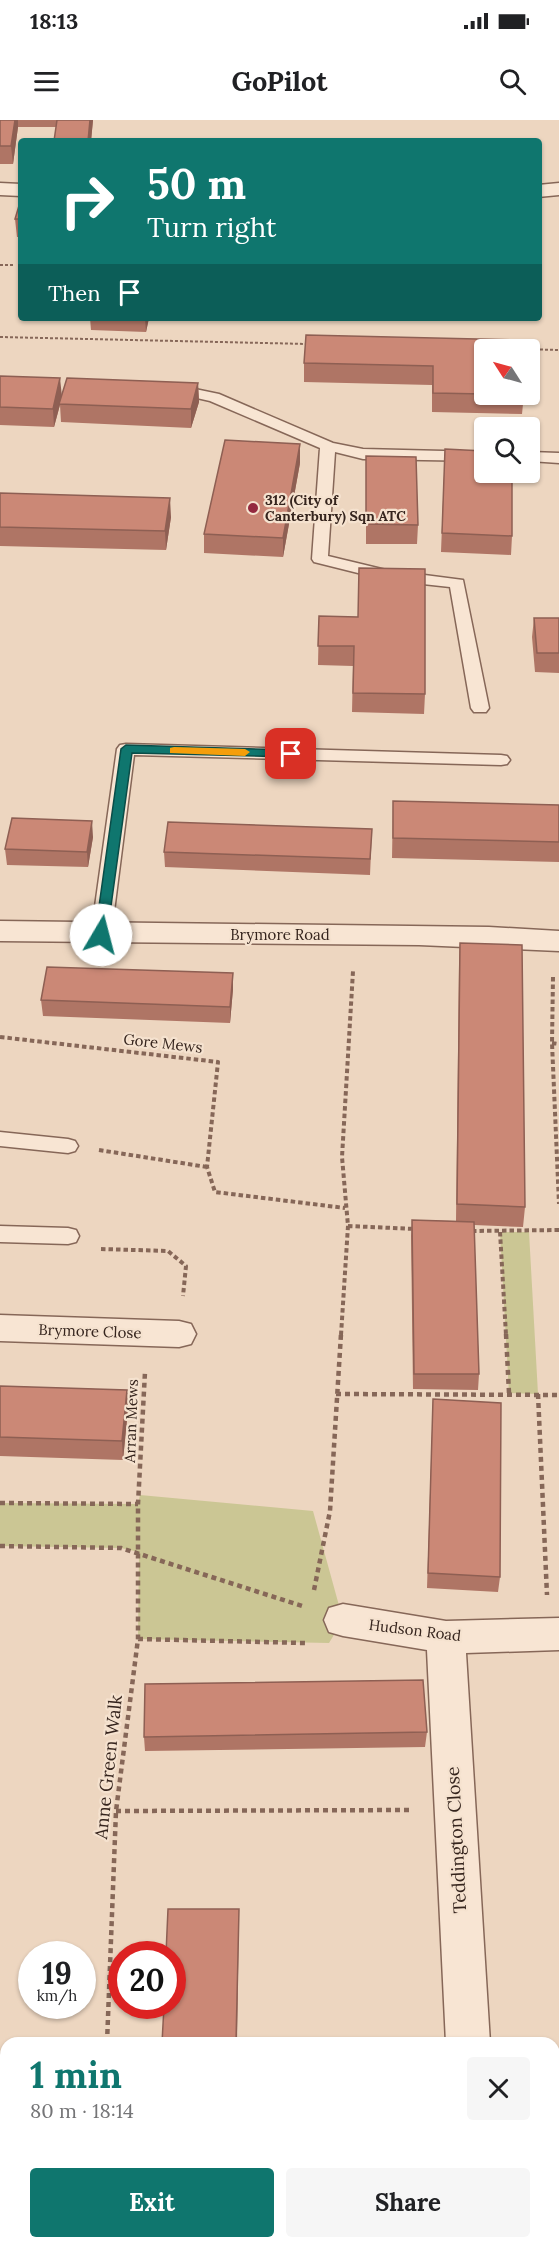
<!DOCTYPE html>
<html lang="en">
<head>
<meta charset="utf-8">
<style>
  :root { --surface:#fff; --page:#f6f6f6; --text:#202124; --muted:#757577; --accent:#0f766e }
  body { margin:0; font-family:Lora,serif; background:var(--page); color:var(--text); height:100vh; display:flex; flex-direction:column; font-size:22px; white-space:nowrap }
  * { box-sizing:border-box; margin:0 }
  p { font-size:20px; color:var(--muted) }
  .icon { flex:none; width:33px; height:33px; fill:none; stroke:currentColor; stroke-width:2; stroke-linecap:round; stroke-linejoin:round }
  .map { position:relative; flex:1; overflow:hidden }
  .sheet { position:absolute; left:0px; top:1917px; width:560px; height:212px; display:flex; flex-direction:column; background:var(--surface); border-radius:18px 18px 0 0; box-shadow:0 2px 4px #0004 }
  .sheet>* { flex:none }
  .top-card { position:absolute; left:18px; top:18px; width:524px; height:183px; border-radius:6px; box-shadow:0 2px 4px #0004; background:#0f766e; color:#fff; overflow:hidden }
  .needle { width:39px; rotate:306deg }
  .tools { position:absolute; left:474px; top:219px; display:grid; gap:12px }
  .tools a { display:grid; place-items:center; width:66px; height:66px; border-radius:6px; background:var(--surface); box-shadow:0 2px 4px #0004; font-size:30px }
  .speed { position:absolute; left:18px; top:1821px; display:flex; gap:12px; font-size:30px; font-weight:700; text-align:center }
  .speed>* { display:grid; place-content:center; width:78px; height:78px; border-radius:50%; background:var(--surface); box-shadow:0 2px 4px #0004; line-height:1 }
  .speed small { font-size:15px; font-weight:400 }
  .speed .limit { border:9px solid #d22; background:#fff; color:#111 }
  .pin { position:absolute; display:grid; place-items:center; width:51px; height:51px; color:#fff; margin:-26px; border-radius:12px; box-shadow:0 3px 9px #0006 }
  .me { position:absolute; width:66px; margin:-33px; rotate:8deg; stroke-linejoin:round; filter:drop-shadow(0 0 4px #0008) }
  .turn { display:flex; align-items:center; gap:21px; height:126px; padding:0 30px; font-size:27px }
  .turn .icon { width:78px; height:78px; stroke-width:2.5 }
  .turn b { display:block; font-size:42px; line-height:51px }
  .then { display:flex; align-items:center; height:57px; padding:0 30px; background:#0003; gap:12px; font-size:22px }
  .round { display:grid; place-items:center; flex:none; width:63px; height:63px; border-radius:6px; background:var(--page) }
  .overview { display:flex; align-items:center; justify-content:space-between; height:102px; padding:0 30px }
  h1 { font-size:36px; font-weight:800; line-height:45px; color:var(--accent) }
  .button { display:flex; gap:12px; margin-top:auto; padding:12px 30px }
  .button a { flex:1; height:69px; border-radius:6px; background:var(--accent); color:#fff; font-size:24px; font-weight:800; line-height:69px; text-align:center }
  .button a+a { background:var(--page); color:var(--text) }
  .status { display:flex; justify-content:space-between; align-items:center; height:42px; padding:0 30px; background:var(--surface); direction:ltr }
  .status svg { height:16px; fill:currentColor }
  header { display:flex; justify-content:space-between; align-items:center; height:78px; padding:0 30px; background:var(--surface); font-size:27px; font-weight:800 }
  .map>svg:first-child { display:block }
  .green { fill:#cbc694 }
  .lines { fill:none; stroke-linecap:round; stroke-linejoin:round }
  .service-casing { stroke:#866758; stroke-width:3 }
  .minor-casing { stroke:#866758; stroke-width:3 }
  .path-far2 { stroke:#866758; stroke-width:2; stroke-dasharray:3 2; stroke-linecap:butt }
  .path-far1 { stroke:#866758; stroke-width:4; stroke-dasharray:4.5 3; stroke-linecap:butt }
  .path { stroke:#866758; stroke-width:4.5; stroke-dasharray:5 4; stroke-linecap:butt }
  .service { fill:#f8e5d3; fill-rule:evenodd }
  .minor { fill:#f8e5d3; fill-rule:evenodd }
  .wall { fill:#af7565 }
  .shaded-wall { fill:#8e5f53 }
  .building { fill:#cb8876; stroke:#8e5f53; stroke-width:1.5 }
  .route { fill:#0f766e; stroke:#0a4d48; stroke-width:1.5 }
  .slow { fill:#f59e0b }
  .poi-dot { fill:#94293f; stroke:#f5e2cf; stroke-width:2 }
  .labels { text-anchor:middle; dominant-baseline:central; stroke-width:4.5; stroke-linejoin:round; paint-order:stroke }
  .far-poi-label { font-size:14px; font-weight:bold; fill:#35241d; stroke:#f5e2cf; text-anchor:start }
  .street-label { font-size:15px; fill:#35241d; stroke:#f5e2cf }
  .near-street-label { font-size:18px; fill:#35241d; stroke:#f5e2cf }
</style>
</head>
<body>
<div class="status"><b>18:13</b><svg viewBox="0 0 49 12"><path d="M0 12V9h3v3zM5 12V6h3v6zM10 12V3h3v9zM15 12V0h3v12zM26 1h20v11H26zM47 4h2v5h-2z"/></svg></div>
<header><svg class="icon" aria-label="menu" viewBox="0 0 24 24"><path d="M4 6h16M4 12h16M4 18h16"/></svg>GoPilot<svg class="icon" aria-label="search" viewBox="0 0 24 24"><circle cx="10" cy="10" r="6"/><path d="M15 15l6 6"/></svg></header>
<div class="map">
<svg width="559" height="2128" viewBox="0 0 559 2128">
  <rect width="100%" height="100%" fill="#edd6c0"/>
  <path class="green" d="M500,1112H529L538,1274L509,1273Z
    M140,1375L313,1391L343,1500L329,1523L138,1519L139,1432L121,1428L0,1426V1383L138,1384Z"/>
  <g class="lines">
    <defs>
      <path id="service" d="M171,264L219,274L333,323L363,329L484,332V341L363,339L335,332L328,436L386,450L463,460L489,588L486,592H474L471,588L450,467L386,460L314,442L312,439L320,328L210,281L166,271L164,268L166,265Z
        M530,332L559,333V343L530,341Z
        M126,624L501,635L507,636L510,640L507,644L501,645L134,635L111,815L108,819L101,821L94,819L91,815L117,629L120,625Z
        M0,1012L68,1019L75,1021L78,1026L75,1031L68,1033L0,1026Z
        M0,1106L68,1108L76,1110L79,1116L76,1122L68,1124L0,1122Z"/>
      <path id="minor" d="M0,63L21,64V76L0,75Z
        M559,63V75L538,77V65Z
        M0,801L489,807L559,811V831L419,825L0,821Z
        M0,1195L179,1201L191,1204L196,1214L191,1224L179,1227L0,1221Z
        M343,1484L446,1501L559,1498V1530L466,1533L490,1923H446L427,1530L343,1516L329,1512L324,1500L329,1488Z
        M456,2122H502V2128H456Z"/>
    </defs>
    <use href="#service" class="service-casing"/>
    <use href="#minor" class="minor-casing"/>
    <path class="path-far2" d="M0,145H13
      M0,217L308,224
      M520,229L559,230"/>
    <path class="path-far1" d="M553,857L552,923L559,1084
      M0,917L218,942L207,1047L215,1072L345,1088
      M552,923L559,924
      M99,1030L207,1047
      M348,1106L416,1109
      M472,1111L559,1110
      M500,1112L506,1215
      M101,1129L168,1131L186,1146L183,1176
      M341,1215L348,1106L342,1037L353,851"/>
    <path class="path" d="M506,1214L509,1273
      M336,1274L559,1275
      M538,1274L547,1475
      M0,1383L138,1384
      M0,1426L121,1428L302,1486
      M314,1470L330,1391L341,1214
      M138,1519L305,1523
      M116,1691L410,1690
      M107,1923L116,1691L138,1519V1384L145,1252
      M98,2122V2128
      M0,2126L48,2128"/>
    <use href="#service" class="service"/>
    <use href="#minor" class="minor"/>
  </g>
  <path class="wall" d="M0,0H93L91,21L56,7H18L13,44H0Z
    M21,79V117H17L15,99Z
    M21,165V193H20L19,174Z
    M90,198H149L146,212L91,210Z
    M522,220L524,274L522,294L432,292V265L304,262V243Z
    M0,256L62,276L198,263L199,282L191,308L61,302L60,285L54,307L0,305Z
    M445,329L512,416L511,435L441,432Z
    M366,336L418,405L417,424H366Z
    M300,343L283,437L204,433V414Z
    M0,373L171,397L166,430L0,426Z
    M319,496L425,574L424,594L352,592L353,546L318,545Z
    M534,498H559V553L535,552L532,517Z
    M393,681L559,685V742L392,738Z
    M372,709L370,755L165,747L164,732Z
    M93,717L88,747L7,745L5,729Z
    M460,823L525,1087L523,1107L474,1105L479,1254L478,1270L413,1269L411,1116L412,1100L456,1101L459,843Z
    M233,853V869L230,903L43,896L41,880Z
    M0,1266L127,1270L128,1289L123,1340L0,1336Z
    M433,1279L500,1457L498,1472L427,1468Z
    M427,1612L425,1627L145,1631L144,1617Z"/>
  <path class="shaded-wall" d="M15,0H18V7L13,44L11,26Z
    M90,0H93L91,21H88Z
    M145,198H149L146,212Z
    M60,258L62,277L54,307L53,289Z
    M198,263L199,282L191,308V289Z
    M300,324V343L283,437V418Z
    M170,378L171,397L166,430L165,411Z
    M92,701L93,717L88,747L87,732Z
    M233,853V869L230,903V887Z
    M127,1270L128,1289L123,1340L122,1321Z
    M239,1789L237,1923H236Z"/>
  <path class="building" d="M0,0H15L11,26H0Z
    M57,0H90L88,21H54Z
    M21,79V99H15Z
    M306,215L522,220V230H484V274L433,273V246L304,243Z
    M0,256L60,258L53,289L0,287Z
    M67,258L198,263L191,289L59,284Z
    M225,320L300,324L283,418L204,414Z
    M445,329L484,331V352H512V416L442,413Z
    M366,336L416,337L418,405L366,404Z
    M0,373L170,378L165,411L0,407Z
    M359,448L425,449V574L353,573L354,526H318L319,496L358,497Z
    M534,498H559V533H537Z
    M393,681L559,685V722L393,718Z
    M12,698L92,701L87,732L5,729Z
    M168,702L372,709L370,739L164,732Z
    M460,823L522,825L525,1087L457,1084Z
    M47,847L233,853L230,887L41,880Z
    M412,1100L474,1102L479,1254H414Z
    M0,1266L127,1270L122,1321L0,1317Z
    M433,1279L501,1283L500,1457L428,1453Z
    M423,1560L427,1612L144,1617L145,1564Z
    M168,1789H239L236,1923H162L164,1886H172V1834H166Z
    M154,2122H232V2128H154Z"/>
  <path class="route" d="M126,625L291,630L296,634L291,637L132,633L107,815L101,819L95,815L121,629Z"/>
  <path class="slow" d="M174,627L245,629L250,632L245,636L170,633V628Z"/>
  <circle class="poi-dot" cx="253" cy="388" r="6"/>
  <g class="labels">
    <g class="far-poi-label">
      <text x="265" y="380">312 (City of<tspan x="265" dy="16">Canterbury) Sqn ATC</tspan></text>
    </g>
    <g class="street-label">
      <text x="280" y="814">Brymore Road</text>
      <text transform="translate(163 923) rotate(6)">Gore Mews</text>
      <text transform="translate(90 1211) rotate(2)">Brymore Close</text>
      <text transform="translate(131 1301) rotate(-88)">Arran Mews</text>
      <text transform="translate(415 1510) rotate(7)">Hudson Road</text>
    </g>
    <g class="near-street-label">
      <text transform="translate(108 1647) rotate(-84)">Anne Green Walk</text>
      <text transform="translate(456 1720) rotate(-93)">Teddington Close</text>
    </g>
  </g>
</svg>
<div class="tools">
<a><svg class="needle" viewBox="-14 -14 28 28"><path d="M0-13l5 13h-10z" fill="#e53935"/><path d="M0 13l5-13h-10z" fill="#757577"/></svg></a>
<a><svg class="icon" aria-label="search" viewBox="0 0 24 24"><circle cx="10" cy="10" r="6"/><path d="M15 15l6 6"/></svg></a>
</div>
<div class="speed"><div>19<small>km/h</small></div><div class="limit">20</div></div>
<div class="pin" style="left:291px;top:634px;background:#d93025"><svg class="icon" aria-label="arrive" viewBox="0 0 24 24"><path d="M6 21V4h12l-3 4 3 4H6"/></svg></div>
<svg class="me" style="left:101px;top:815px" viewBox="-20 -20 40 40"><circle r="19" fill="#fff"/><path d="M0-13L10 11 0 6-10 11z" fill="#0f766e"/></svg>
<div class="top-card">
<div class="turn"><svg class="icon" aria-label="right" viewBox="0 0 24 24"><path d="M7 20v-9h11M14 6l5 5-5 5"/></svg><div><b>50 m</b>Turn right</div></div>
<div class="then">Then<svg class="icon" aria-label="arrive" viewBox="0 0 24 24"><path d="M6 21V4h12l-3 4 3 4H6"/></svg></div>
</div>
<section class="sheet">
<div class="overview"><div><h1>1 min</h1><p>80 m · 18:14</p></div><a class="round"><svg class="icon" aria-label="close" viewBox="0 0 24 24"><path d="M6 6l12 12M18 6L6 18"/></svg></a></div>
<div class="button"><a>Exit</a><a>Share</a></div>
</section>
</div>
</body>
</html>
